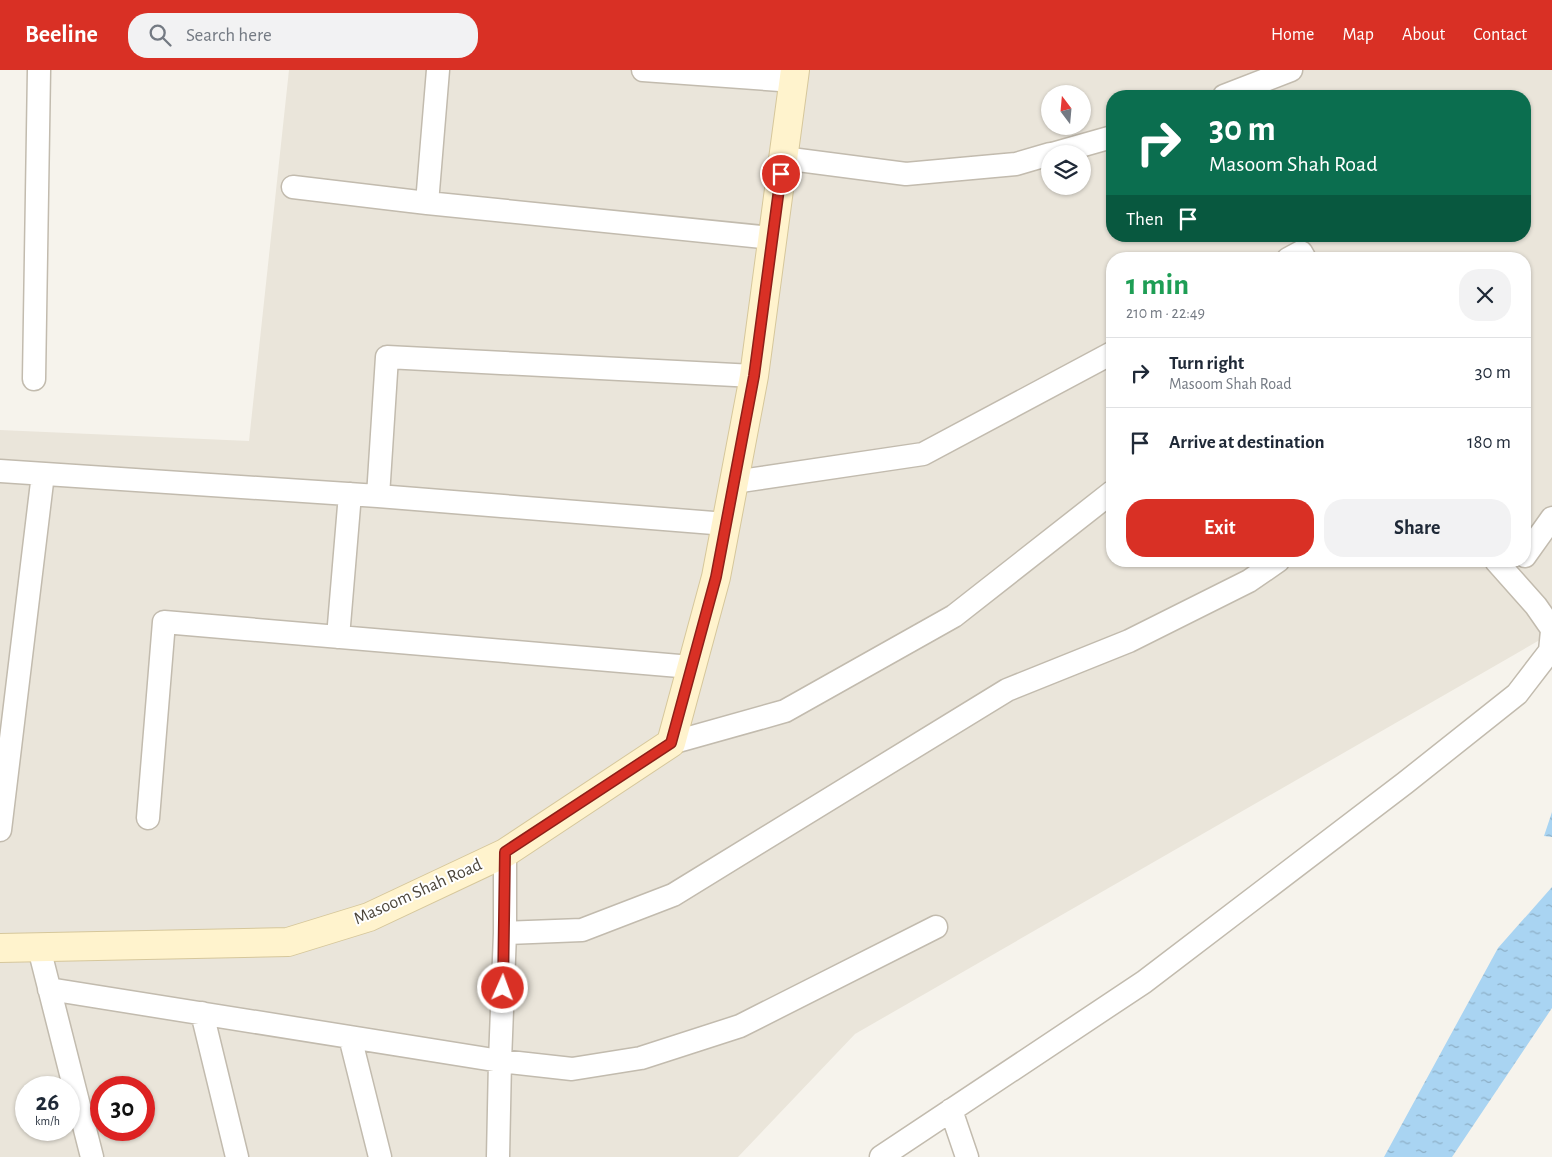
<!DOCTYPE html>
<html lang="en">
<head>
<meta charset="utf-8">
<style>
  :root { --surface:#fff; --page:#f2f2f3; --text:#1f2937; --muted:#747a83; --line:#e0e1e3; --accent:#d93025 }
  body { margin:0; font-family:"Alegreya Sans",sans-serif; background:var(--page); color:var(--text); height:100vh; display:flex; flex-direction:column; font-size:19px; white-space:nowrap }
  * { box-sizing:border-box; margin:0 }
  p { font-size:16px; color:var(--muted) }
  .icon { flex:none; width:28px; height:28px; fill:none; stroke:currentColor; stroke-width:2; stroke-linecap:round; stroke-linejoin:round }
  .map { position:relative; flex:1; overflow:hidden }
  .panel { position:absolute; left:1106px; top:182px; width:425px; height:315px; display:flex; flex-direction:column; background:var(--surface); border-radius:20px; box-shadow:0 1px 4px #0004 }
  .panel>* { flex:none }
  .hud { position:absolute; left:1106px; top:20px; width:425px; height:152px; border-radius:20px; box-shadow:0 1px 4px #0004; background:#0b6e4f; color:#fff; overflow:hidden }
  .needle { width:32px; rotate:344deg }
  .buttons { position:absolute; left:1041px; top:15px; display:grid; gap:10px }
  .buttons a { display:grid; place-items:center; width:50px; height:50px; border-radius:50%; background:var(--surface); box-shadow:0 1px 4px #0004; font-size:25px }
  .speed { position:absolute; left:15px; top:1006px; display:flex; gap:10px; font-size:25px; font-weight:700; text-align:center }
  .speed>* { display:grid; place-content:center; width:65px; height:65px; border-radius:50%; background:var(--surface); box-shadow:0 1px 4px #0004; line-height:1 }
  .speed small { font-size:12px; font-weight:400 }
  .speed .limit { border:8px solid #d22; background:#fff; color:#111 }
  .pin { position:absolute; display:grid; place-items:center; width:42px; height:42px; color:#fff; margin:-21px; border:2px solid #fff; border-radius:50%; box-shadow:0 1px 5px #0007 }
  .me { position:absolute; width:55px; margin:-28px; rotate:2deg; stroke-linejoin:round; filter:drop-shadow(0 0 4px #0008) }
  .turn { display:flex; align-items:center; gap:18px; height:105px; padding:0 20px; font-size:22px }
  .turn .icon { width:65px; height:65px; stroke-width:2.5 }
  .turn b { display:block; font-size:35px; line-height:42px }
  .then { display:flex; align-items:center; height:48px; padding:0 20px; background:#0003; gap:10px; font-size:19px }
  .round { display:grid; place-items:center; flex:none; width:52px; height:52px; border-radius:20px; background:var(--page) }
  .summary { display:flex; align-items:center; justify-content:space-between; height:85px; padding:0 20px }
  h1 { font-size:30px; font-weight:600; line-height:38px; color:#1e9e55 }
  .cta { display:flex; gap:10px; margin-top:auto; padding:10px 20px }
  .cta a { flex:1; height:58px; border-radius:20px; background:var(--accent); color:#fff; font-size:20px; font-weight:600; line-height:58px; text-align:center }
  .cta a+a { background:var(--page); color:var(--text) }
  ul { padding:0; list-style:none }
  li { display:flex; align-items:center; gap:15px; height:70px; padding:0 20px; border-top:1px solid var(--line) }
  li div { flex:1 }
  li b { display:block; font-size:19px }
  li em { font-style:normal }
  header { display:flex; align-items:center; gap:30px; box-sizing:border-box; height:70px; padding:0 25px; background:var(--accent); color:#fff }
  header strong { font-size:24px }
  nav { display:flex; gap:28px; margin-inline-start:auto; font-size:18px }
  .search { width:350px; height:45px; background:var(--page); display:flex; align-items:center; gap:12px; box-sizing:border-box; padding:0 18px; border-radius:20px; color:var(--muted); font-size:19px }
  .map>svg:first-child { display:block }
  .residential { fill:#eae5da; fill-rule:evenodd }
  .water { fill:url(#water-ripples) }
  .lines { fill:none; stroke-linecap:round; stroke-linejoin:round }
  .street-casing { stroke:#c2bbae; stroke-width:25 }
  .secondary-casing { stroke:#d6c79b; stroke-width:30 }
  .street { stroke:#fff; stroke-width:22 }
  .secondary { stroke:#fff3cd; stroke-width:28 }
  .route-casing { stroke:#8d1f18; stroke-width:12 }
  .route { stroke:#d93025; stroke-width:9 }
  .labels { text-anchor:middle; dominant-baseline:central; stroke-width:4; stroke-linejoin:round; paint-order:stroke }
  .street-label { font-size:18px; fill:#4b4439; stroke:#fff }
</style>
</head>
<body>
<header>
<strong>Beeline</strong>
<div class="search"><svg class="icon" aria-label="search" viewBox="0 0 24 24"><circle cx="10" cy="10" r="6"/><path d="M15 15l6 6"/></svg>Search here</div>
<nav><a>Home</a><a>Map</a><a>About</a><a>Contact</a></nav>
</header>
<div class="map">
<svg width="1552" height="1087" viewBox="0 0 1552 1087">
  <defs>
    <pattern id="water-ripples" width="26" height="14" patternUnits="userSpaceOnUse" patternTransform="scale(1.25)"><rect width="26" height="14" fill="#a9d4f2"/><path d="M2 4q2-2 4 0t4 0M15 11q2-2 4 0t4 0" fill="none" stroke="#8caec5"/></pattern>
  </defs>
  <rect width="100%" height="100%" fill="#f6f3ec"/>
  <path class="residential" d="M289,0H1552V563L855,964L738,1087H0V360L249,371ZM1050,24H1082V56H1050ZM1112,26H1525V166H1112ZM1050,84H1082V116H1050ZM1112,189H1525V491H1112ZM26,1018H69V1060H26ZM101,1018H144V1060H101Z"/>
  <path class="water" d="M1552,742V767L1544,766Z
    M1552,817V938L1452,1087H1384L1498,878Z"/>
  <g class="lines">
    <defs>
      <path id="street" d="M438,0L427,133L772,168
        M643,0L794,11
        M1224,26L1291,0
        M1052,84L1112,67
        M783,88L906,104L1016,94L1050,84
        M293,117L427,133
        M1288,189L1301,182L1305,189
        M34,309L39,0
        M0,401L378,426
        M734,412L923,384L1112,283
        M726,454L378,426L387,287L754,306
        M1525,486L1552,448
        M1496,491L1536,536L1552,559
        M338,567L350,424
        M671,673L785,641L954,546L1112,422
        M148,748L164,552L691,597
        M0,760L43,404
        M505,783V863L500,991L572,999L641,988L740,956L936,857
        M505,863L582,860L673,825L1007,620L1129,571L1249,511L1278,491
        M39,878L92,1087
        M49,919L500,991L498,1087
        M202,943L237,1087
        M350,967L380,1087
        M951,1040L967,1087
        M881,1087L1144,912L1405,713L1517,624L1550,581L1552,561"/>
      <path id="secondary" d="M0,878L288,872L369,847L505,783L671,673L716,507L754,306L795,0"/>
    </defs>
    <use href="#street" class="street-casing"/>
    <use href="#secondary" class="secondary-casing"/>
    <use href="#street" class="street"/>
    <use href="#secondary" class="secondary"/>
  </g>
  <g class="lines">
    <defs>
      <path id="route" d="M503,918L505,782L671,673L716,507L754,306L781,104"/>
    </defs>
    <use href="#route" class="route-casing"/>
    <use href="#route" class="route"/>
  </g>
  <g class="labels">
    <g class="street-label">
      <text transform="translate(418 822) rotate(-24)">Masoom Shah Road</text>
    </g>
  </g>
</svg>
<div class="buttons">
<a><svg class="needle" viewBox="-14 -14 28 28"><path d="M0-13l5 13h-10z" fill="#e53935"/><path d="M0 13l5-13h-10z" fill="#747a83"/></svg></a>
<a><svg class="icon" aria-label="layers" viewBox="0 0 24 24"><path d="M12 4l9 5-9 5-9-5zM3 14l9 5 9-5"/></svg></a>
</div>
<div class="speed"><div>26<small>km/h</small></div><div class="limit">30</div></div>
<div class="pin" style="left:781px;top:104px;background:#d93025"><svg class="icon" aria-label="arrive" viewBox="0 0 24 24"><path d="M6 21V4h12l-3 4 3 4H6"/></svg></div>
<svg class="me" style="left:503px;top:918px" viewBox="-20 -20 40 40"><circle r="17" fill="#d93025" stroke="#fff" stroke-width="3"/><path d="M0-11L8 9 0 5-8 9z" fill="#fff"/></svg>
<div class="hud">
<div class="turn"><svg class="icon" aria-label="right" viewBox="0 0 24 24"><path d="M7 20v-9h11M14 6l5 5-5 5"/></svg><div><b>30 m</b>Masoom Shah Road</div></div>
<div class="then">Then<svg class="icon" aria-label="arrive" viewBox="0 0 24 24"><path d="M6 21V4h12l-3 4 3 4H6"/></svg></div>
</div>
<section class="panel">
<div class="summary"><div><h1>1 min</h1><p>210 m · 22:49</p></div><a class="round"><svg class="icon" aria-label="close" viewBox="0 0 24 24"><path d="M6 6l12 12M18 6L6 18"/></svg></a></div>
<ul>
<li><svg class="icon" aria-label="right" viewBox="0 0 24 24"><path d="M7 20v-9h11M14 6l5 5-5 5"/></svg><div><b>Turn right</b><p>Masoom Shah Road</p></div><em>30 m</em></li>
<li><svg class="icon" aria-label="arrive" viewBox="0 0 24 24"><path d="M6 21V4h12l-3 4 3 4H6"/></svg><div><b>Arrive at destination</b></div><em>180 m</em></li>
</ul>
<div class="cta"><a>Exit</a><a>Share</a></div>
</section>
</div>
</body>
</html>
